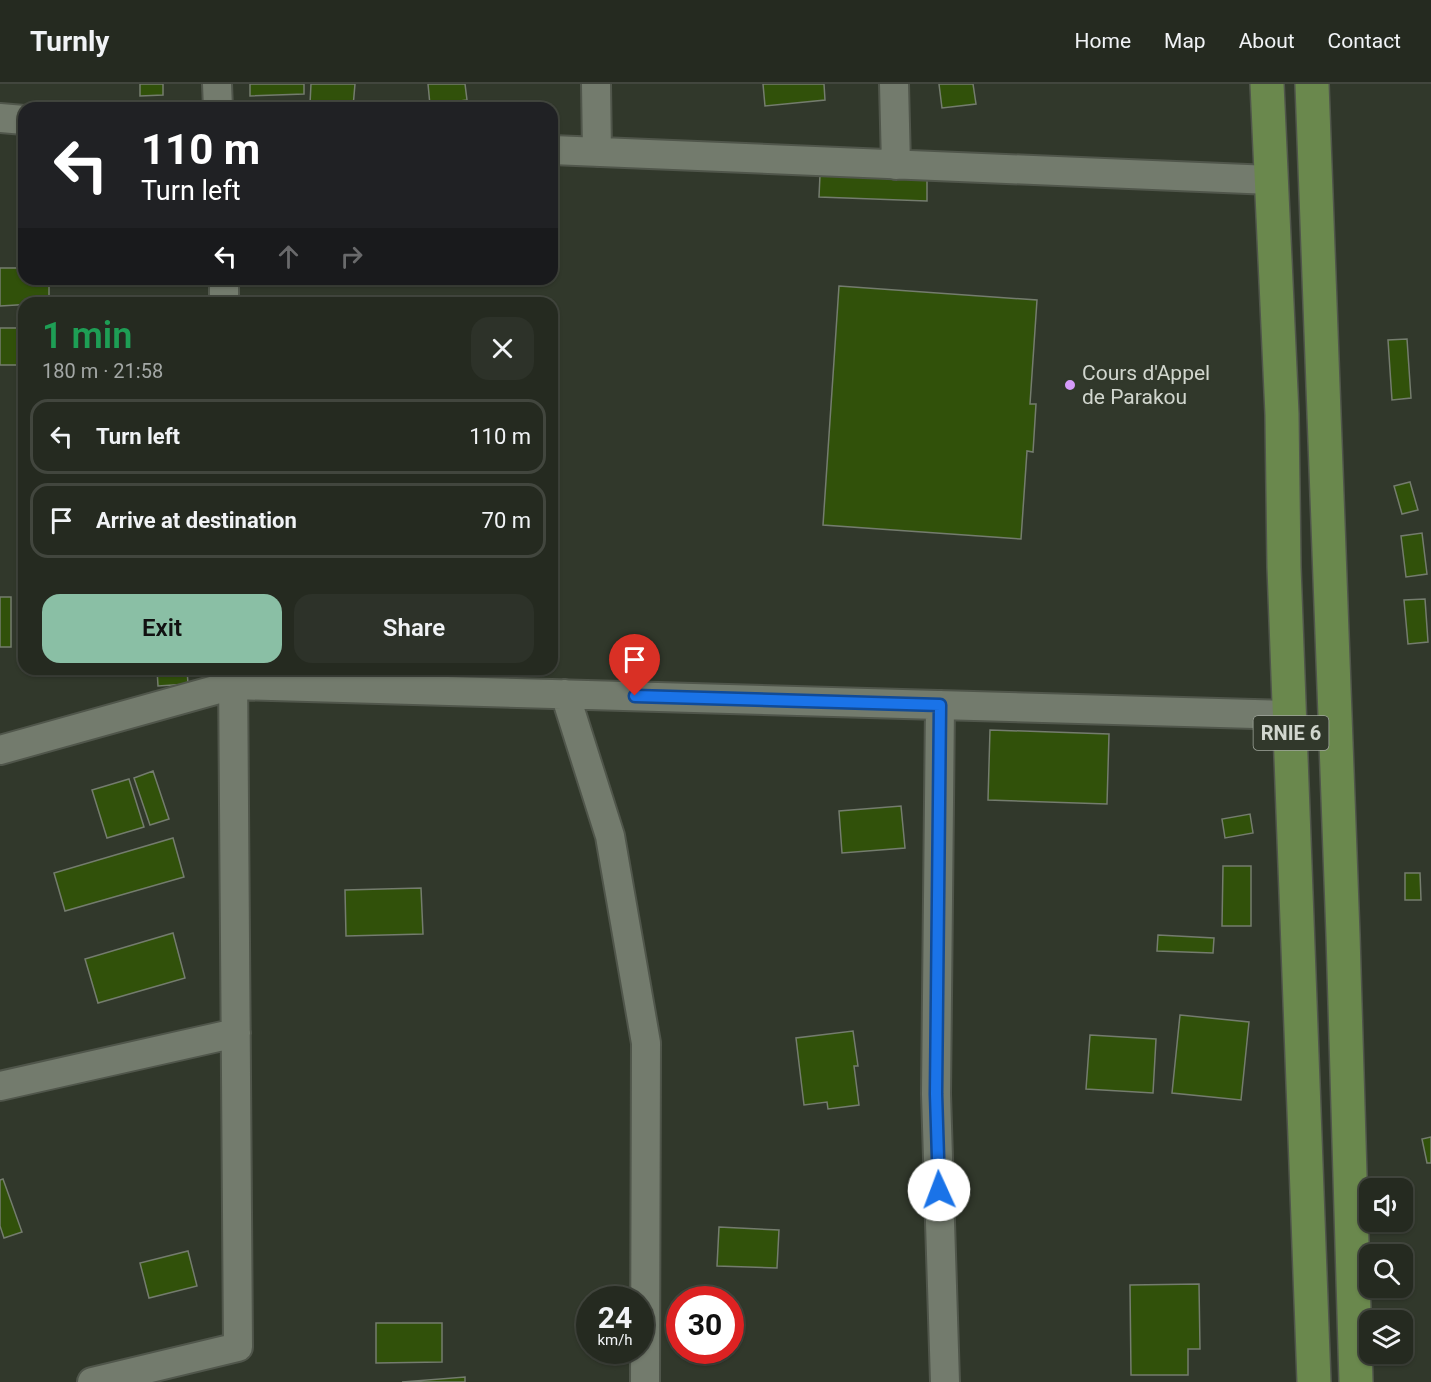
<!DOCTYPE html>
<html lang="en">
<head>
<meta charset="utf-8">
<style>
  :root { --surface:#252a20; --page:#2d3229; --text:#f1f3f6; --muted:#a3a7a5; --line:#42463e; --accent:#8abfa5 }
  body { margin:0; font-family:Roboto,sans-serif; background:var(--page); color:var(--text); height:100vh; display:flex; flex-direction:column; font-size:22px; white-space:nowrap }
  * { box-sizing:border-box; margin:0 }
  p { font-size:20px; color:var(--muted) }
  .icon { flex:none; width:33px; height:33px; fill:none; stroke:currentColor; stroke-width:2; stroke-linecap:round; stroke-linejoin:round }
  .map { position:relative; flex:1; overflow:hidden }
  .side { position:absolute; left:18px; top:213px; width:540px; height:378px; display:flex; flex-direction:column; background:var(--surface); border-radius:18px; box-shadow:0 2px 4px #0004,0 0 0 2px var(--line) }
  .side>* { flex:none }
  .guide { position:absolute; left:18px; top:18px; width:540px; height:183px; border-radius:18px; box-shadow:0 2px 4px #0004,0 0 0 2px var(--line); background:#202124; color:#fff; overflow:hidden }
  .controls { position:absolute; left:1359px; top:1094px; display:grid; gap:12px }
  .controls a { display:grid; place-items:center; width:54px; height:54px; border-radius:12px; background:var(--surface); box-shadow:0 2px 4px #0004,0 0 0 2px var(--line); font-size:30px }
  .speed { position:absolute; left:576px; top:1202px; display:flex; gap:12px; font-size:30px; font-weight:700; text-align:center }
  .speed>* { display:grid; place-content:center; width:78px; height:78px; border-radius:50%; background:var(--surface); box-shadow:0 2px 4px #0004,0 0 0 2px var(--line); line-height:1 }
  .speed small { font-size:15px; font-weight:400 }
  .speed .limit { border:9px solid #d22; background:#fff; color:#111 }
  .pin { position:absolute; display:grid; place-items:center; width:51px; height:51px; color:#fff; margin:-62px -26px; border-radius:50% 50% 50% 0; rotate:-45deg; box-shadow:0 0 6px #0007 }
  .pin .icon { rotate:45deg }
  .me { position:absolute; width:66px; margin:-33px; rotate:358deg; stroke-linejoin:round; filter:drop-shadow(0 0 4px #0008) }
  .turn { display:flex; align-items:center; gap:21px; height:126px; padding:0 24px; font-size:27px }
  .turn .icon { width:78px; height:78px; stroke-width:2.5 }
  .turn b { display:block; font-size:42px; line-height:51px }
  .lanes { display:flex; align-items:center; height:57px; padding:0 24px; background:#0003; justify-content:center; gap:30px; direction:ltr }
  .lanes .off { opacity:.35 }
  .round { display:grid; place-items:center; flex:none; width:63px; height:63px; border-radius:18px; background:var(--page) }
  .head { display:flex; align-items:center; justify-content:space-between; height:102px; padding:0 24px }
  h1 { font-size:36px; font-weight:600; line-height:45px; color:#1e9e55 }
  .action { display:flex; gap:12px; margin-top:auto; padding:12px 24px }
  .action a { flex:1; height:69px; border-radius:18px; background:var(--accent); color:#111; font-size:24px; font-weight:600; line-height:69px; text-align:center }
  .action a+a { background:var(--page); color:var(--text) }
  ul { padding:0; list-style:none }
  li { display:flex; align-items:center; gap:18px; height:75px; margin:0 12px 9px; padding:0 12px; border:3px solid var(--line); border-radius:18px }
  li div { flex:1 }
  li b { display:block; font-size:22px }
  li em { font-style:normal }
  header { display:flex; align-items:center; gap:36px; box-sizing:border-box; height:84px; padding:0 30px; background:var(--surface); border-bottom:2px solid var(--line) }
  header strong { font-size:28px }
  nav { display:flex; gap:33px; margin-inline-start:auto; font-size:21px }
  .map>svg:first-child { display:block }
  .building { fill:#31510a; stroke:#747c6e; stroke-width:1.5 }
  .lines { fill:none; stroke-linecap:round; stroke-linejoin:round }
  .minor-casing { stroke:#50564b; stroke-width:32 }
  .primary-casing { stroke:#50564b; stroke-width:36 }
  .minor { stroke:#737b6d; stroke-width:28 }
  .primary { stroke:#6a884d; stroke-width:33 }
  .route-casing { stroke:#114b97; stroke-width:15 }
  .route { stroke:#1a73e8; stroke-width:10 }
  .poi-dot { fill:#d69bfa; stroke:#31382b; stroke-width:2 }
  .labels { text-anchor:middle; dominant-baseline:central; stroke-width:4.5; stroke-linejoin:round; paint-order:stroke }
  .shield { fill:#31382b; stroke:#a1a79d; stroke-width:1.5 }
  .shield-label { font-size:20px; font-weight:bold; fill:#d1d6ce }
  .poi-label { font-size:21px; fill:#d1d6ce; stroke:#31382b; text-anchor:start }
</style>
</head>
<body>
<header>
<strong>Turnly</strong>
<nav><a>Home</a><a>Map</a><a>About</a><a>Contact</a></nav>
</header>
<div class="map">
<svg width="1431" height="1298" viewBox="0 0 1431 1298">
  <rect width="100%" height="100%" fill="#31382b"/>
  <path class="building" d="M140,0H163V11L140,12Z
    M250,0H304V10L250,12Z
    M311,0H355L353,23L310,20Z
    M428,0H465L467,16L430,21Z
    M763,0H824L825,16L765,22Z
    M939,0H973L976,20L942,24Z
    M820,91L927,96V117L819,113Z
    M0,184H24V195H49V219L0,222Z
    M839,202L1037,216L1030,320H1036L1033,368L1027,367L1021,455L823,441Z
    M0,244H24V281H0Z
    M1407,255L1411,314L1392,316L1388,256Z
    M1410,398L1418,426L1402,430L1394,402Z
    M22,400H24V473Z
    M1422,449L1427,490L1406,493L1401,452Z
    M0,513H11V563H0Z
    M1425,515L1428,558L1408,560L1404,516Z
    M157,585H187L188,600L158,602Z
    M990,646L1109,650L1107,720L988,716Z
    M153,687L169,735L150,741L134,694Z
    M129,695L144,743L107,754L92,706Z
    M901,722L905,764L842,769L839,727Z
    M1250,730L1253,749L1225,754L1222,735Z
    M173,754L184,793L65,827L54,789Z
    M1223,782H1251V842H1222Z
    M1405,789H1420L1421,816H1405Z
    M421,804L423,850L346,852L345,806Z
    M173,849L185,894L98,919L85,875Z
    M1158,851L1214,854L1213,869L1157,867Z
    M1180,931L1249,938L1241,1016L1172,1009Z
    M853,947L858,982H854L859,1021L828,1025L827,1018L804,1021L796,954Z
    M1090,951L1156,955L1153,1009L1086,1005Z
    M1431,1053V1079H1427L1422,1055Z
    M3,1095L22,1148L4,1154L0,1142V1096Z
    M719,1143L779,1146L777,1184L717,1182Z
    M188,1167L197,1202L149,1214L140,1179Z
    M1199,1200L1200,1265H1188V1291H1131L1130,1201Z
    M376,1239H442V1278L376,1279Z
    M465,1293V1298H402Z"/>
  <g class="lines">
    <defs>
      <path id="minor" d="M217,0L218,24
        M596,0L597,68
        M894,0L896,81
        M0,34L24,36
        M552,66L1271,96
        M224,195V219
        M565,610L610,752L646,959L645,1298
        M940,621L936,1010L945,1298
        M0,666L233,601L1290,631
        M0,1002L236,949
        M92,1298L238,1263L233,585"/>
      <path id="primary" d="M1267,0L1282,330L1284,483L1314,1298
        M1312,0L1343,851L1356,1298"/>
    </defs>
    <use href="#minor" class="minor-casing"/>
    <use href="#primary" class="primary-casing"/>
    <use href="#minor" class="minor"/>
    <use href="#primary" class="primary"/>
  </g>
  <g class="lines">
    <defs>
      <path id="route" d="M635,612L940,621L936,1010L939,1106"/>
    </defs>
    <use href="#route" class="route-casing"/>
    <use href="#route" class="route"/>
  </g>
  <circle class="poi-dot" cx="1070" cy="301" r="6"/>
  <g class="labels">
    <rect class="shield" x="1253.5" y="632" width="75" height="34" rx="4.5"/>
    <g class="shield-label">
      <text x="1291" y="649">RNIE 6</text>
    </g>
    <g class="poi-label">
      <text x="1082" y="289">Cours d'Appel<tspan x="1082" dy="24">de Parakou</tspan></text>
    </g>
  </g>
</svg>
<div class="controls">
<a><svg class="icon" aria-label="sound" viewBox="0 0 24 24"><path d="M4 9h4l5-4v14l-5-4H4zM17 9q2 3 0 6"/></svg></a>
<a><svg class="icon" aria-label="search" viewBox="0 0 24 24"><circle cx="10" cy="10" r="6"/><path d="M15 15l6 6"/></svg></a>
<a><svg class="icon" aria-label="layers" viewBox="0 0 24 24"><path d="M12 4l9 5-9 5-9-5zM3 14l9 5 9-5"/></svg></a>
</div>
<div class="speed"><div>24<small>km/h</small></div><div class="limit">30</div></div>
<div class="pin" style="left:635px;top:612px;background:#d93025"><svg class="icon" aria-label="arrive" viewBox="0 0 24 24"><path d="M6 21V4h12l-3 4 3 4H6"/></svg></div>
<svg class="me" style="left:939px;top:1106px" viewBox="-20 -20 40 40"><circle r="19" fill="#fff"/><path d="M0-13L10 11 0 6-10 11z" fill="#1a73e8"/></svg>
<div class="guide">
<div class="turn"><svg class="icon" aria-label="left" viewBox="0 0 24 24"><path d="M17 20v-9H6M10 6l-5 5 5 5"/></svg><div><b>110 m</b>Turn left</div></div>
<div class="lanes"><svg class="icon" aria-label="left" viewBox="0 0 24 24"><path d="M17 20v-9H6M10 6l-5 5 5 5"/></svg><svg class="icon off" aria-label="ahead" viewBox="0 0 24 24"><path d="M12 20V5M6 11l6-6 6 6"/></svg><svg class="icon off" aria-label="right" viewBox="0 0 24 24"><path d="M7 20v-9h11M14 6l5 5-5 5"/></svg></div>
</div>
<section class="side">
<div class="head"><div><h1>1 min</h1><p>180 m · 21:58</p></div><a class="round"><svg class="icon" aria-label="close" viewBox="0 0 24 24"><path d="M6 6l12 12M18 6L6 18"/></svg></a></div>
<ul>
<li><svg class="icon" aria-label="left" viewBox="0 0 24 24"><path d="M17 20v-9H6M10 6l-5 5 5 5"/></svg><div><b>Turn left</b></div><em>110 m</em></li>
<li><svg class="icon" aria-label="arrive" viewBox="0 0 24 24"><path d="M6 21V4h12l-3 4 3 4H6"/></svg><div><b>Arrive at destination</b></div><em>70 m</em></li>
</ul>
<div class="action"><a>Exit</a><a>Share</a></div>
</section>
</div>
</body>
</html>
